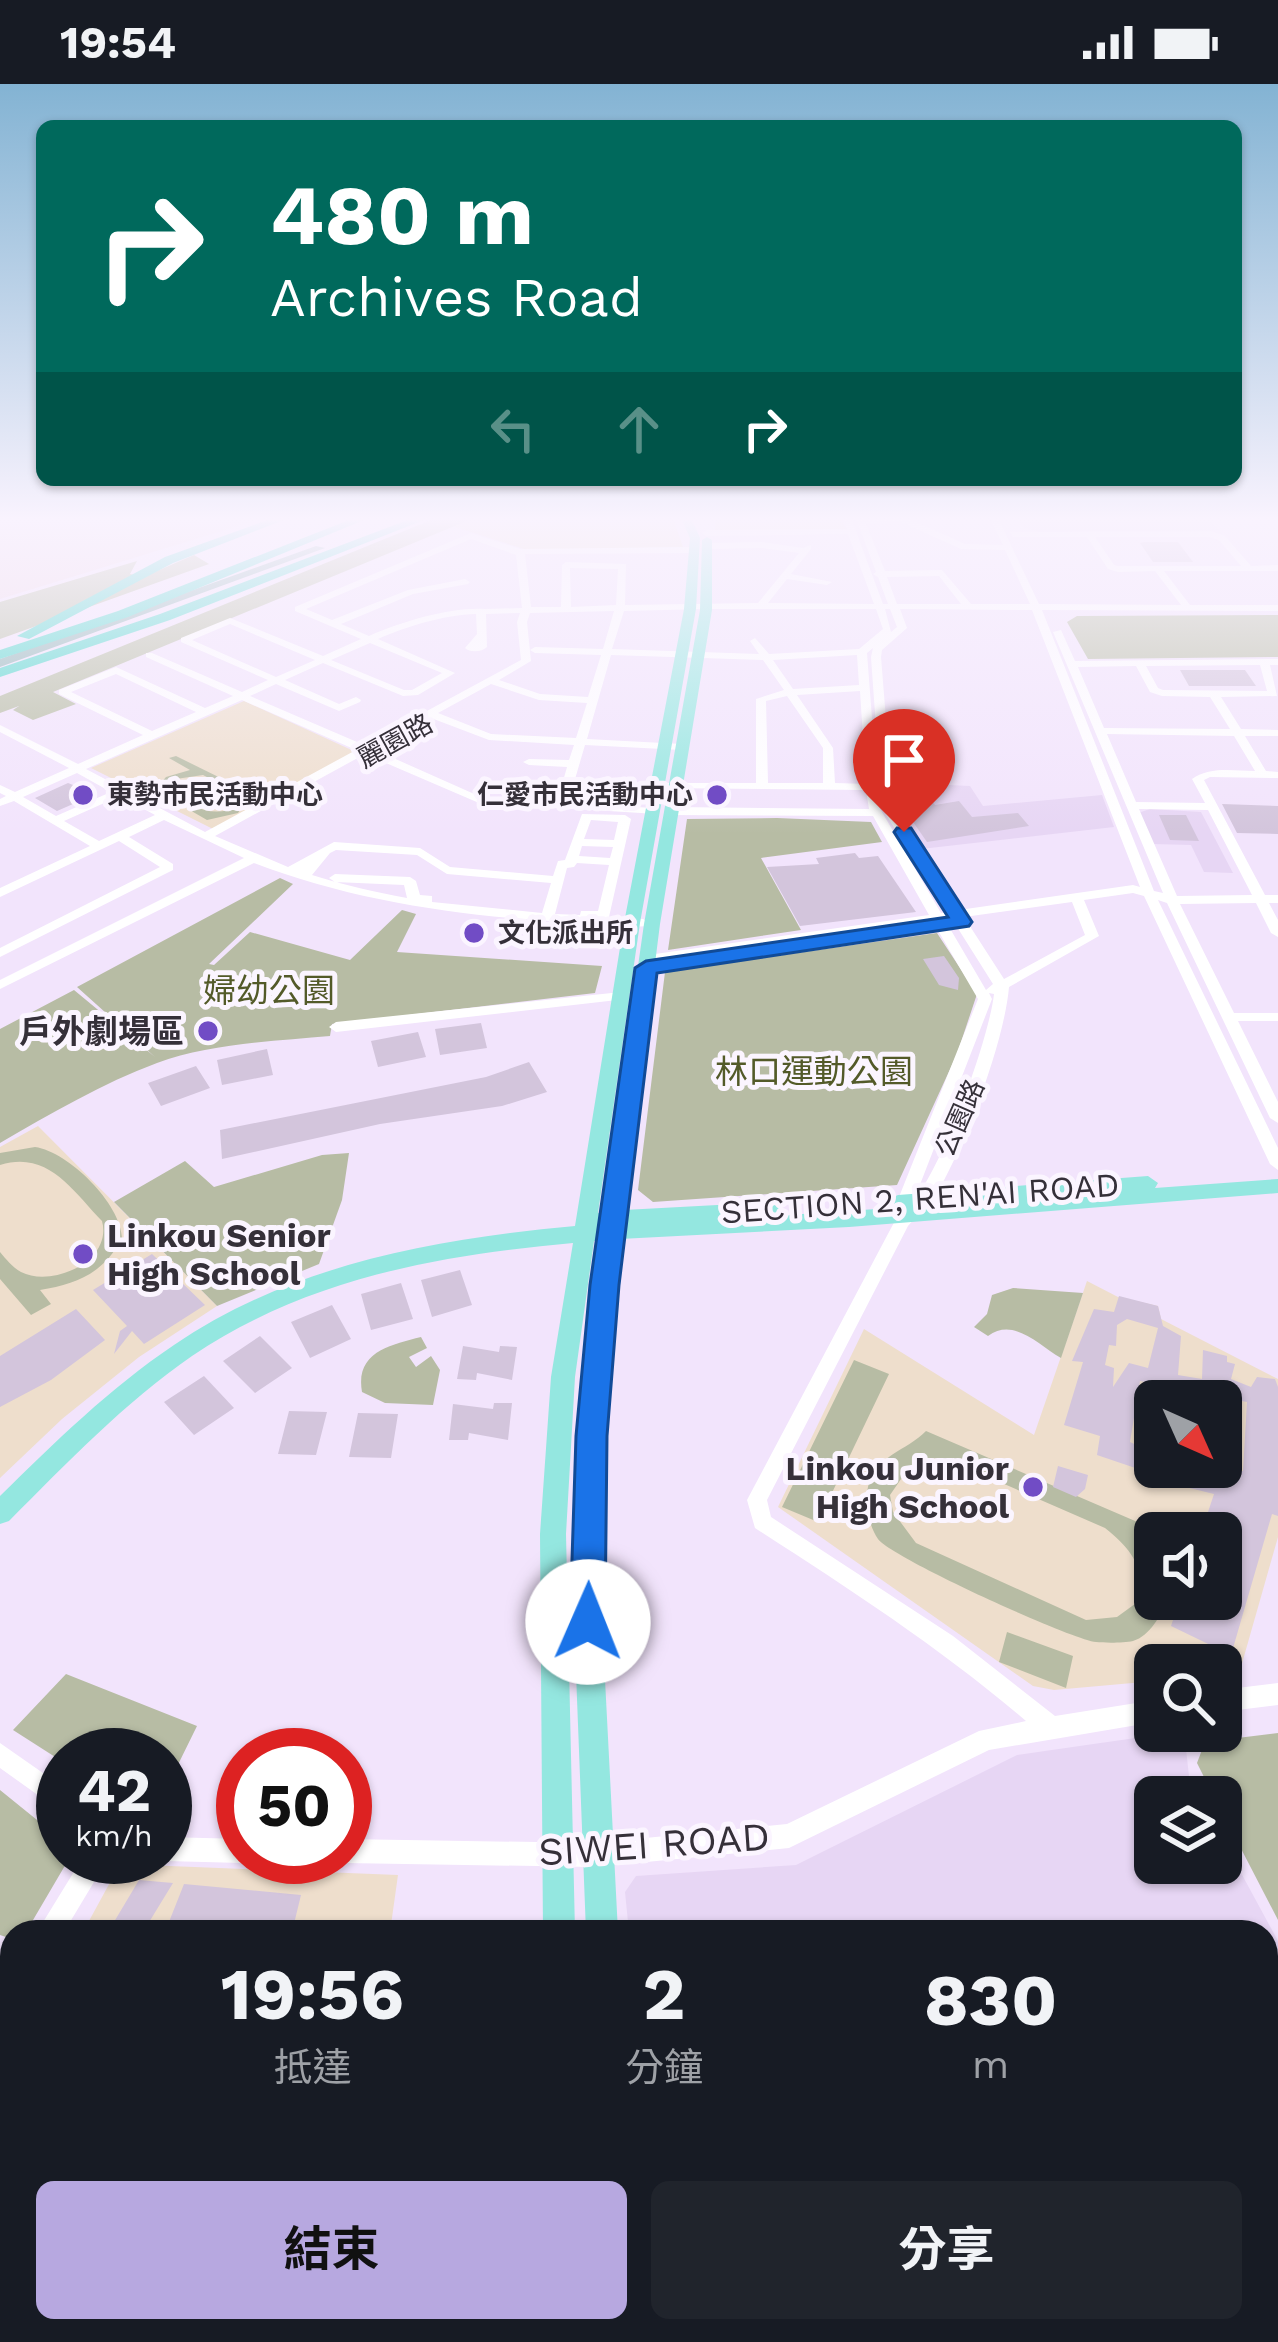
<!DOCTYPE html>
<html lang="zh-TW">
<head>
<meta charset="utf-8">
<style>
  :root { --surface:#171b24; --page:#20242c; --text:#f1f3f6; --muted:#9ea1a6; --accent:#b7a8e0 }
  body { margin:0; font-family:"Work Sans","Noto Sans TC",sans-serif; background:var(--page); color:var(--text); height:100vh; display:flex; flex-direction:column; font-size:45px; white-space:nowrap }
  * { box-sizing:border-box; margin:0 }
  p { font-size:39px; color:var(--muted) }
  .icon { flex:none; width:66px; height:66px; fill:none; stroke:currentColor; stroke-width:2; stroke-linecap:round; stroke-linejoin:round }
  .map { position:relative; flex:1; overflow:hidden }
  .details { position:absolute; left:0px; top:1836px; width:1278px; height:423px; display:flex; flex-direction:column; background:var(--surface); border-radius:36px 36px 0 0; box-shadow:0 3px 9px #0004 }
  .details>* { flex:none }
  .guide { position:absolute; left:36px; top:36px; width:1206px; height:366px; border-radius:18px; box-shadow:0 3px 9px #0004; background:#00695c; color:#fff; overflow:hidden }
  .needle { width:78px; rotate:135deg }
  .fabs { position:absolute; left:1134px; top:1296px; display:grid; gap:24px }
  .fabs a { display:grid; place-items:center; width:108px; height:108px; border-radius:18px; background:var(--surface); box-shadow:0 3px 9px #0004; font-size:60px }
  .speed { position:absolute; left:36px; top:1644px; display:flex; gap:24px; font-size:60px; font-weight:700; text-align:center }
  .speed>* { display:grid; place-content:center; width:156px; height:156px; border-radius:50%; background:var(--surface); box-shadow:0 3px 9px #0004; line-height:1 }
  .speed small { font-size:30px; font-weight:400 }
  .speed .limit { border:18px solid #d22; background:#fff; color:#111 }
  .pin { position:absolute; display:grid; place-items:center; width:102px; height:102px; color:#fff; margin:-123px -51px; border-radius:50% 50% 50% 0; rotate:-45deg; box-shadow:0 0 12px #0007 }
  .pin .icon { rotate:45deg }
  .me { position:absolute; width:132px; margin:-66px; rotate:1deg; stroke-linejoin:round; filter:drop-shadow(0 0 9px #0008) }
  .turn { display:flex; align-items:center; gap:42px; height:252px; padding:0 36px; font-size:54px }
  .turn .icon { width:156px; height:156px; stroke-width:2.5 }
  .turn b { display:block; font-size:84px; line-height:102px }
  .lanes { display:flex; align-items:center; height:114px; padding:0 36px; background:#0003; justify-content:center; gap:60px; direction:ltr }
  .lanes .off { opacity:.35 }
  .eta { display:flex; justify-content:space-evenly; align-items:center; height:204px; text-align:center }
  .eta b { font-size:72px; font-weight:700; line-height:84px }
  .button { display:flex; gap:24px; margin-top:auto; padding:24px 36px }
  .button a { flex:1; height:138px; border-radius:18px; background:var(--accent); color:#111; font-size:48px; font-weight:700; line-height:138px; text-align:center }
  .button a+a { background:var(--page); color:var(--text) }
  .status { display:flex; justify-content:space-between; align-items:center; height:84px; padding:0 60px; background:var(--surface); direction:ltr }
  .status svg { height:33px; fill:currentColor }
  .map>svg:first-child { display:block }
  .built { fill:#e7d6f4 }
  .industrial { fill:#efd9e7 }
  .education { fill:#eedecc; fill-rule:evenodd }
  .green { fill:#b7bca4; fill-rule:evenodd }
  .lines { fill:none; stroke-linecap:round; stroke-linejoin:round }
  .river { fill:#8db2b4; fill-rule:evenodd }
  .building { fill:#d3c5dc; fill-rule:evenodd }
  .minor { fill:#fff; fill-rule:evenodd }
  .major { fill:#94e7e0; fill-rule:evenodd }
  .highway { fill:#4dd7cb; fill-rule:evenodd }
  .route { fill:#1a73e8; stroke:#114b97; stroke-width:3 }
  .poi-dot { fill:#714cc5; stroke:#fbf5ff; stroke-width:4.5 }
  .labels { text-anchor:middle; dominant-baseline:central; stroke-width:10; stroke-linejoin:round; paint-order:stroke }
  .far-street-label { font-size:27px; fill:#353039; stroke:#fbf5ff }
  .far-poi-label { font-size:27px; font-weight:bold; fill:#353039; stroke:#fbf5ff; text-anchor:start }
  .park-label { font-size:33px; fill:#535a29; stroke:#fbf5ff }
  .poi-label { font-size:33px; font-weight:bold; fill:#353039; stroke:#fbf5ff; text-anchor:end }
  .street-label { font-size:33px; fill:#353039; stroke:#fbf5ff }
  .near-street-label { font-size:39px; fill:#353039; stroke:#fbf5ff }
</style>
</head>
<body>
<div class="status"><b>19:54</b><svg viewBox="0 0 49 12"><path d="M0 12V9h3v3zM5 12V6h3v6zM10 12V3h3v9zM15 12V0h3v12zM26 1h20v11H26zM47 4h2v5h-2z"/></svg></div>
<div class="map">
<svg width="1278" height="2258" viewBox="0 0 1278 2258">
  <rect width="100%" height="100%" fill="#f2e4fc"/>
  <path class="built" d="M1016,434H1208L1219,446L1042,448L1024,444Z
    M888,698L970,702L983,722L1102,711L1114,743L921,765L891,723Z
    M1150,725L1201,728L1233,789L1204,788L1191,761L1152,760L1138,729Z
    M1184,1647L1189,1692L1200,1713H1155V1779H1221V1752L1278,1857V2258H1044L1042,2247H1266V1848H629L625,1808L636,1792L796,1781L1017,1671Z"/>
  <path class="industrial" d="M0,434H264L0,515Z"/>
  <path class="education" d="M474,434H673L683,463L527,466L452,442Z
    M715,434H841L846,445L715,448Z
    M244,617L356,668L213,745L91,684Z
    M38,1042L217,1222L139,1273L62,1335L0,1394V1063Z
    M1087,1197L1118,1213L1158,1222L1161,1235L1278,1295V1453L1239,1590L1221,1592V1581H1155V1597L1054,1606L1033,1602L778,1423L864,1245L1034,1351ZM1155,1317H1221V1383H1155ZM1155,1449H1221V1515H1155Z
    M120,1780L398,1791L390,1848H83Z
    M12,1976V2247H314L308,2258H0V1998Z
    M358,2247H477V2258H353Z"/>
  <path class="green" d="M436,434H474L53,608L76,620L33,636L13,626L19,622L0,629V612Z
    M194,471L209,480L0,555V518L137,477L130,490L143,493Z
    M1278,531V573L1088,575L1067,538L1077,532Z
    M176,672L259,713L248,714L238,729L207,736L155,706L166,693L190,686L169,674ZM203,691L242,711L239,722C211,736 191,721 166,708L169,696Z
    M777,734L871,738L882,758L761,774L801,846L668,866L687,735Z
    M280,794L293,800L209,880L214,881L250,848L350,876L402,826L416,830L397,868L602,882L595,909L332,940L330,952C274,957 209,960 157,979C103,999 50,1030 0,1059V945L74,906L155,973L77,903Z
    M937,849L977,910L957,970L897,1101L653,1118L638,1106L665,888Z
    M35,1063C69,1068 121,1120 122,1154C104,1189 77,1200 40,1206L51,1220L31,1231L0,1195V1168C6,1175 12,1183 21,1188C52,1204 113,1177 102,1137C72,1106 48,1066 0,1081V1069Z
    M349,1069L342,1116L319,1180L217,1222L114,1118L185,1077L214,1103L322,1071Z
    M1013,1204L1083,1209L1061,1274C1038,1261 1014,1233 988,1252L974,1243L987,1230L992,1211Z
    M421,1253L427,1264L409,1273L416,1283L431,1272L440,1286L433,1321L385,1319L362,1308C355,1268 390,1261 421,1253Z
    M854,1276L889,1290L818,1438L782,1423Z
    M926,1347L1163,1449H1155V1515H1167C1162,1530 1150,1552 1133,1557C1124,1559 1105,1559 1096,1558C1070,1555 892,1474 878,1455C869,1442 864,1419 868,1403C875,1371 907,1367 926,1347ZM933,1374L956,1379L1105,1444C1131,1465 1145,1482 1139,1517L1117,1533L1086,1536L916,1459L893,1428L890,1411L910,1382Z
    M1007,1548L1073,1572L1066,1604L999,1578Z
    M66,1590L197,1642L165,1707V1671H63V1678L13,1646Z
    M1278,1649V1836L1221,1726V1713H1214L1197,1679L1205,1658Z
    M0,1706L63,1757V1773H70L26,1848H12V1855L0,1851Z
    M742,2247H1042L1044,2258H711Z"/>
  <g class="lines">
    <path class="river" d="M316,462L325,464L0,583V575Z"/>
  </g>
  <path class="building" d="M1144,458H1178L1193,478H1153L1140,459Z
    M1180,586H1245L1256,602H1189Z
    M68,699L96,710L57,727L35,714Z
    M927,711L935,721L959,717L972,733L1018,729L1029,742L927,758L897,715Z
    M1222,720L1278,722V750L1237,749Z
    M1159,731H1186L1199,757L1170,756Z
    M855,769L859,774L878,772L916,828L800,842L767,783L819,780L816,774Z
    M944,872L959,894L958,906L939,901L923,875Z
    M481,939L487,964L440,971L435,945Z
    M418,948L426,973L378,983L371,957Z
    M267,965L273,991L222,1001L217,976Z
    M529,978L547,1008L502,1022L380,1040L222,1075L220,1046L486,993Z
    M196,982L210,1004L161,1022L148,999Z
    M152,1170L205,1221L144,1260L132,1247L114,1270L120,1247L127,1242L93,1206Z
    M460,1186L472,1221L432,1233L421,1196Z
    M401,1199L413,1235L371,1246L361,1210Z
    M1119,1212L1158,1222L1163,1242L1181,1252L1178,1291L1202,1295L1203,1266L1227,1272V1278L1235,1280L1231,1295L1251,1303L1257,1293L1275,1295L1278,1303V1432L1272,1430L1231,1571L1171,1542L1180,1515H1221V1449H1201L1214,1410L1153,1395V1390L1097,1371L1100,1352L1064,1341L1083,1278L1072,1277L1094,1225L1114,1228ZM1127,1235L1158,1244L1148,1284L1129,1279L1113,1303L1114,1284L1105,1281L1109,1261L1116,1262L1117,1241ZM1140,1297L1247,1318L1243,1387L1155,1383V1370L1130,1358Z
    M332,1221L351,1255L310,1274L291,1238Z
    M76,1225L105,1256L51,1296L0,1323V1272Z
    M260,1252L292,1284L255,1309L223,1277Z
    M463,1262L499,1268L500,1262L517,1263L512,1296L477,1289L476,1296L457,1295Z
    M204,1292L234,1324L194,1351L164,1318Z
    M494,1319H512L508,1356L469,1349L468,1356H449L453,1320L493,1325Z
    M289,1327L327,1328L316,1371L278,1370Z
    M358,1329L398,1330L391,1374L349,1373Z
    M1058,1382L1088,1391L1085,1405L1076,1413L1053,1403Z
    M139,1796L173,1799L143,1848H108Z
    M184,1800L301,1811L292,1848H165Z
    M12,2012V2090L0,2085V2035Z
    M59,2247H121L116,2258H54Z"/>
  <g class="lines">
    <path class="minor" d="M843,434H851L883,520H888L878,493L873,490L876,488L856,434H907L965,460L1003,461L990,434H998L1039,520L1181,521L1155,487L1118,488L1108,485L1087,453H1013L1010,448L1211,447L1225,452L1251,482L1278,481V487H1164L1190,521H1278V527L1042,526L1154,807L1163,809L1053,548L1061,546L1075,577L1278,575V581H1270L1277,612L1221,613L1241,645L1278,646V652H1245L1266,687L1278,688V694L1210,693L1204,696L1265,811H1278V819H1269L1278,836V853L1271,849L1256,819L1180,820L1234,929H1278V937H1238L1278,1018V1039L1270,1034L1167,819L1158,816L1278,1064V1086L1270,1080L1144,812L1133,809L1084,816L1099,852L1009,903C1004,960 964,1065 934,1114C927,1125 916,1132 908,1142L767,1416L771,1433L953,1552L1055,1632L1155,1616V1638L989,1666L789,1764L595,1783L345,1779L335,1773H345V1755L595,1759L787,1740L979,1647L1026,1637C942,1565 848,1504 755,1444L747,1416L898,1131L897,1118L978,915L933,838L648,879L641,875L648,871L929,831L873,732L671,731L665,727L671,723L869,725L866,706L660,704V700L664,699H756V615L784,606L763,576L611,571L587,655L682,660L687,663L682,666L585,661L568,719L653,724L657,726V730L479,719L365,670L215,752L288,783L334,758L420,764L450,783L553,792L558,777L565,776L582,730L625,731L631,735L609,833L643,835L650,839L648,842C620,844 591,840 564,838C460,832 353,817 254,779L0,905V896L244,774L164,736L129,753L173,780V786L0,873V864L160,783L119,757L0,813V804L90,762L14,717L0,722V715L6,712L0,709V701L15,708L69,684L0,648V641L78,680L143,651L59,610V606L116,583L205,624L233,612L146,573V569H152L242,608L268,596L181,558V554L230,534L323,572L361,555L295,527V523L471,449L520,465L695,463L699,466L695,469L525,470L531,523H561L562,481L566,478L626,480L625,521L758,519L799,469L762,464L707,465L703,462L707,459L762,458L803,464L811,461V465L791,490L832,498L827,501L787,495L768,519L874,520L848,450L706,452L702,449L706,446L847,445ZM899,437L961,465L1005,466L1030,520H971L942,486L885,487L866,440ZM1095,453H1210L1219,456L1241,482H1118L1114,481ZM471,455L516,471L522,524L485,525C451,523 403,537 369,552L341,540L413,510L468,500L470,498L465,495L408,506L332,536L306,525ZM570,484L618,485L616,521L571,523ZM939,492L961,520H897L887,493ZM706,525H876L883,545L859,565L769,570L755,554L750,557L759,570L612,565L624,527ZM885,525H890L897,543L891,548ZM900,525L1032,526L1140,803L1133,801L959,826L893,723L881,573L882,566L907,544ZM614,527L603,565L535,563L530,566L535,569L601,571L588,613L540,610L499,596L531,577L527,538L530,529ZM520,529L517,538L521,576L364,661L250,612L276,600L339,627L360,618L361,616L356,613L339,620L285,596L323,579L403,612L418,611L455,589L378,555C407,542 444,531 476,530L477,550L465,564C470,569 482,568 487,563L486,530ZM230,540L315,576L276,593L192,556ZM370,559L442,589L412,606H404L331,576ZM873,564L871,573L880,700H877L867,569ZM857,571L859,601L793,605L773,576ZM1260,581L1267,607L1163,606L1158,604L1146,582ZM1136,582L1150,608L1162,612L1210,613L1230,645L1104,644L1078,583ZM116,590L196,628L152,647L71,608ZM491,600L539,616L587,619L576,654L491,650L438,629ZM860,607L866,700L835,699L833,664L797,611ZM787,612L823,664V699H768L766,617ZM242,616L356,666L205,748L86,685ZM431,634L489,656L574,661L569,676L529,675L523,678L529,681L567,683L557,718L481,713L373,665ZM1107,650L1234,652L1255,687C1234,687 1210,682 1192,695L1205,719L1136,718ZM77,689L111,708L56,732L23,713ZM878,706H880L881,723L948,828L941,829L879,723ZM120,712L155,731L99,757L64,737ZM1139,725L1208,726L1252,811L1177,812ZM591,736L618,738L614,756L584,755ZM582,762L613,763L610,774L579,772ZM336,766L417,771L447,790L551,799L542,829L432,818V812L420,811L416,797L410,793L335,790L329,794L335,798L404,801L407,814C375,808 343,801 312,791L330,769ZM577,779L609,781L598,827H581L580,831L555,830L567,784L574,783ZM1072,818L1085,851L1004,895L964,833ZM952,835L993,900L986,906L945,836ZM989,909L994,910C989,955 943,1082 914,1116L992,915Z
      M621,908L626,909V915L336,948L329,943L336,938Z
      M1278,1599V1621L1221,1628V1606Z
      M0,1659L63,1703V1729L0,1684Z
      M165,1753L243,1755V1773H253L243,1779L165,1777L156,1773H165Z
      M83,1773H109L64,1848H37Z
      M12,1895V1932L9,1936L0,1940V1903L3,1899Z
      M306,2247H337L332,2258H301Z"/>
    <path class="major" d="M681,434H691L700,454L696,525L640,839L598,1129L603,1128L644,840L700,526L702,456L707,453L712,456V526L660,840L624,1126L771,1118L781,1126L777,1132L788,1131L891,1124L888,1119L891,1114L898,1111L1148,1092L1158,1099L1155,1104L1278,1095V1109L849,1143L620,1155L604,1352L602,1537L618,1848H586L574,1537L580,1352L599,1157H594L575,1293L566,1450L575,1848H543L540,1450L551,1293L573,1159C438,1171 306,1195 192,1272C124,1319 67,1379 9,1437L0,1440V1412C55,1358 110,1304 174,1261C293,1180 435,1155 575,1142L624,839L684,525L690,454Z
      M572,2247H610L612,2258H574Z
      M627,2247H665L667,2258H629Z"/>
    <path class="highway" d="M273,434H289L173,479L29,555L17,552L165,473Z
      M354,434H369L128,533L0,575V566L118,527Z
      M413,434H429L170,536L0,593V584L160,530Z"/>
  </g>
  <linearGradient id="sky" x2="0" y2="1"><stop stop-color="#83b3d3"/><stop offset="0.58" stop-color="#f9f3fe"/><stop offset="1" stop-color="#f9f3fe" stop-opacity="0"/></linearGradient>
  <rect width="1278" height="750" fill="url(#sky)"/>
  <path class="route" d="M897,744H911L972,838L969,842L657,889L619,1201L607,1352L605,1538L600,1549L588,1554L575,1549L570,1538L576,1352L590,1201L635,884L646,877L948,833L894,748Z"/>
  <g class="poi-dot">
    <circle cx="83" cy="711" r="12"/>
    <circle cx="717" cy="711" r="12"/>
    <circle cx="474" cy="849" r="12"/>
    <circle cx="208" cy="947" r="12"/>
    <circle cx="83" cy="1170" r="12"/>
    <circle cx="1033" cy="1403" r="12"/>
  </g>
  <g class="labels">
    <g class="far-street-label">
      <text transform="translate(395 657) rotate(-29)">麗園路</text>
      <text transform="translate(960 1034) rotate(-66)">公園路</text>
    </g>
    <g class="far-poi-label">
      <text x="107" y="711">東勢市民活動中心</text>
      <text x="693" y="711" text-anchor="end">仁愛市民活動中心</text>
      <text x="498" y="849">文化派出所</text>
    </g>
    <g class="park-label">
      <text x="269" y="906">婦幼公園</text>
      <text x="814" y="987">林口運動公園</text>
    </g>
    <g class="poi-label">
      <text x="184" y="947">戶外劇場區</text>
      <text x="107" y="1151" text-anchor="start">Linkou Senior<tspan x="107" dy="38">High School</tspan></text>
      <text x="1009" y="1384">Linkou Junior<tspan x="1009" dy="38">High School</tspan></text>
    </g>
    <g class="street-label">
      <text transform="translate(920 1114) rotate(-4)">SECTION 2, REN'AI ROAD</text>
    </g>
    <g class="near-street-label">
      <text transform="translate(654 1760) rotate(-4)">SIWEI ROAD</text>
    </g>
  </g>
</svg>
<div class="fabs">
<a><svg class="needle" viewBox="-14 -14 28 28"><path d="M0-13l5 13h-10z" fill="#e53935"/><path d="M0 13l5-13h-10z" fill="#9ea1a6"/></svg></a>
<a><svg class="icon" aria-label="sound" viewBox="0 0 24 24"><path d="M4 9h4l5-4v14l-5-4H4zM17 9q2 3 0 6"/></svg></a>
<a><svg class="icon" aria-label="search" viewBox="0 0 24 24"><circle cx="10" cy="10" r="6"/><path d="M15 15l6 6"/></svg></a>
<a><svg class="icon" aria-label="layers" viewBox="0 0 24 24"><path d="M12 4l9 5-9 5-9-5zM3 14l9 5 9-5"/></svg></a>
</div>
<div class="speed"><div>42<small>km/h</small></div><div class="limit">50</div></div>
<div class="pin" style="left:904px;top:748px;background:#d93025"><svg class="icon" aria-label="arrive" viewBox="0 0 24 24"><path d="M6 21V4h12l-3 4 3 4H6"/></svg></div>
<svg class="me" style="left:588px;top:1538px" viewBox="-20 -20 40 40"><circle r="19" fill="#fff"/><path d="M0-13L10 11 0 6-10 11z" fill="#1a73e8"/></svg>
<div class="guide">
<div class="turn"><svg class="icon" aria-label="right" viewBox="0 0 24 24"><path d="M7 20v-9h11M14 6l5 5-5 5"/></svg><div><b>480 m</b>Archives Road</div></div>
<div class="lanes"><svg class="icon off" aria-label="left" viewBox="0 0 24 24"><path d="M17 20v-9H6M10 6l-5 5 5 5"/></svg><svg class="icon off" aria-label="ahead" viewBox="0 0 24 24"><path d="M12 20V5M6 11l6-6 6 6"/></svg><svg class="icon" aria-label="right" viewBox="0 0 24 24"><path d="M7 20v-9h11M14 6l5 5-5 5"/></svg></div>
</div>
<section class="details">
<div class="eta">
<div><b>19:56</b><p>抵達</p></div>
<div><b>2</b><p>分鐘</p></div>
<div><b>830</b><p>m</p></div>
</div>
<div class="button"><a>結束</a><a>分享</a></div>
</section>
</div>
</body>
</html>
